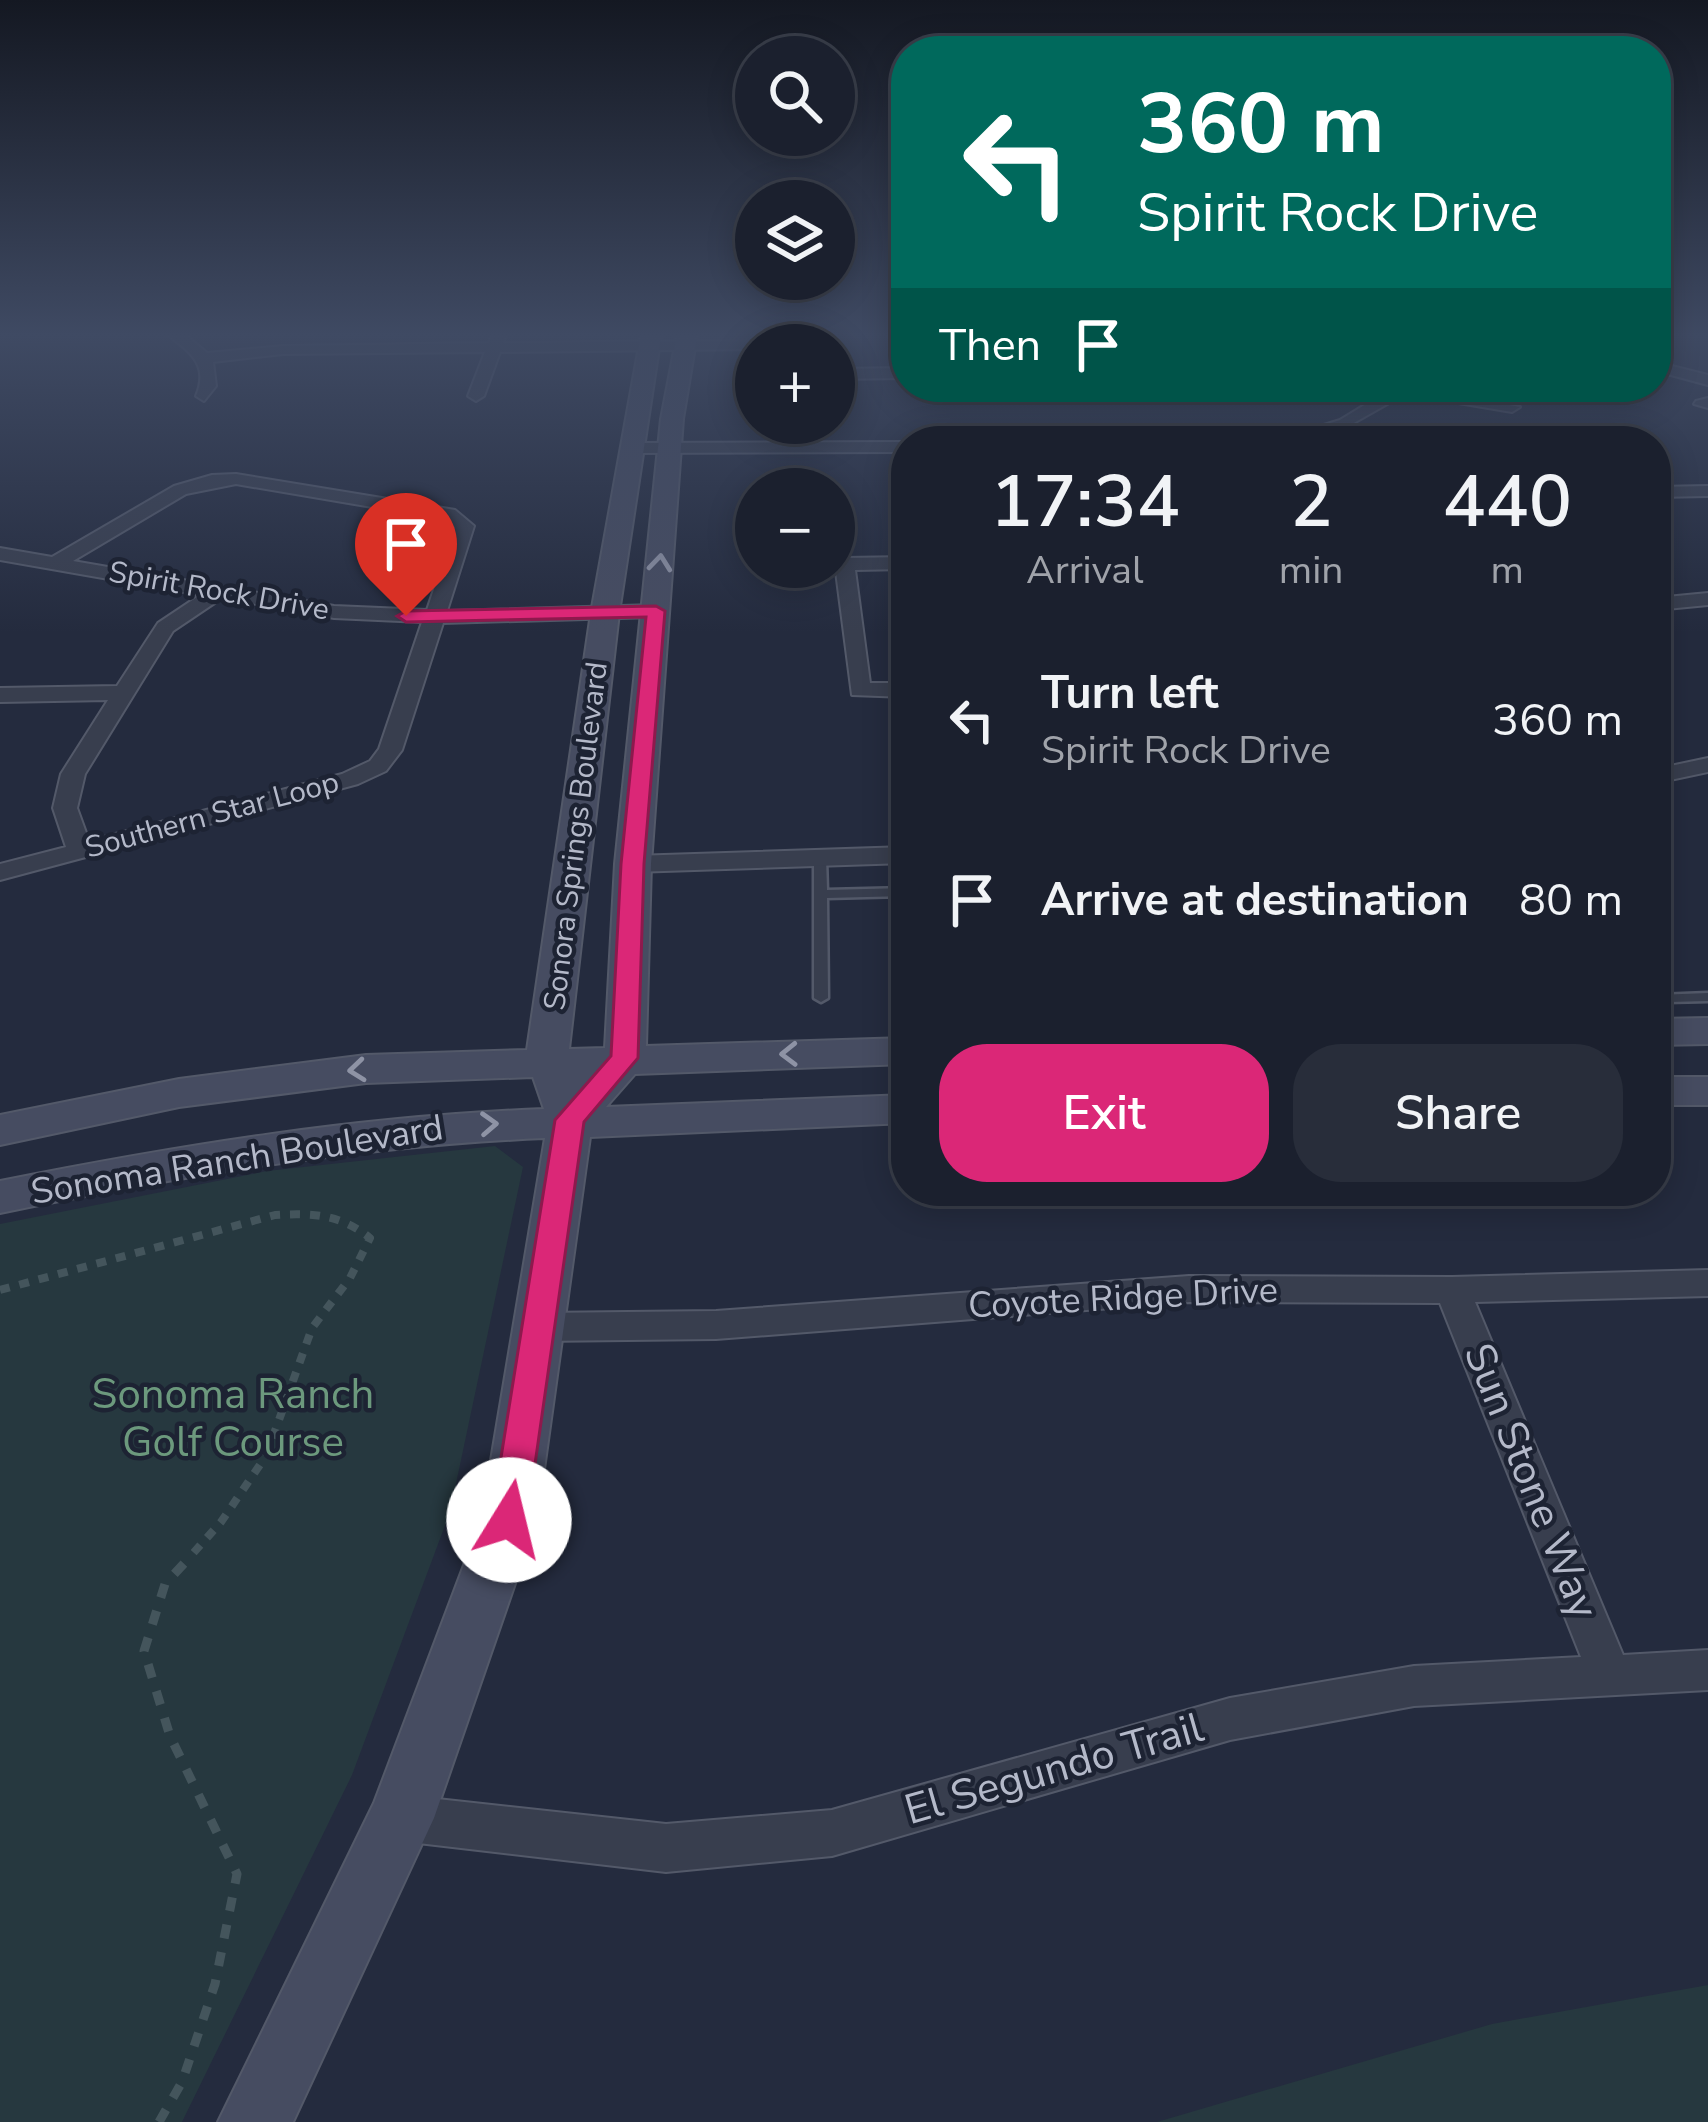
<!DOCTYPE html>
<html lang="en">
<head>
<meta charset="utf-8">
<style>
  :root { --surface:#1b202e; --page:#282d3a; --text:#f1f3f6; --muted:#a0a3aa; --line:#393e4a; --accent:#db2777 }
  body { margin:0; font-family:"Nunito Sans",sans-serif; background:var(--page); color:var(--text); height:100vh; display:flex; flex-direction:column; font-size:45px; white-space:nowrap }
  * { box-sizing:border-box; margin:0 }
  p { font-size:39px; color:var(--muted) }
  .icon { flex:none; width:66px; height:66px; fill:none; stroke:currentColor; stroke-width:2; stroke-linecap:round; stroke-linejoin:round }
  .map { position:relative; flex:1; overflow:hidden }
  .panel { position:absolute; left:891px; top:426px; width:780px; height:780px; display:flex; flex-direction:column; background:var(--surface); border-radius:48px; box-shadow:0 6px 30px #0003,0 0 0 3px var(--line) }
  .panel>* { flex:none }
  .top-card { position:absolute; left:891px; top:36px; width:780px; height:366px; border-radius:48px; box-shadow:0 6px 30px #0003,0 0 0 3px var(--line); background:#00695c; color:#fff; overflow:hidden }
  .buttons { position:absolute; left:735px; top:36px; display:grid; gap:24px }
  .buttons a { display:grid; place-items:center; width:120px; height:120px; border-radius:50%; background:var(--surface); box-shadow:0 6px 30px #0003,0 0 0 3px var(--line); font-size:60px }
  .pin { position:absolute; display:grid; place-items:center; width:102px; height:102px; color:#fff; margin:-123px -51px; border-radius:50% 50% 50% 0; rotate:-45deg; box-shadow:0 0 12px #0007 }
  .pin .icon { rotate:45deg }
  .me { position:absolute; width:132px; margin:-66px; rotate:9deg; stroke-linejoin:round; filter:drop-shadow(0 0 9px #0008) }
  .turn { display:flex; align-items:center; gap:42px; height:252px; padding:0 48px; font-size:54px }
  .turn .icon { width:156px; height:156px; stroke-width:2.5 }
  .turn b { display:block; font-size:84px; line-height:102px }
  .then { display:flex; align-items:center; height:114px; padding:0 48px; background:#0003; gap:24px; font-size:45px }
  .eta { display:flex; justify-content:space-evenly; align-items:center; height:204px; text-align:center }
  .eta b { font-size:72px; font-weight:600; line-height:84px }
  .primary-button { display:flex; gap:24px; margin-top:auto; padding:24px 48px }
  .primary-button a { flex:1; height:138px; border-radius:48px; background:var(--accent); color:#fff; font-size:48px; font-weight:600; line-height:138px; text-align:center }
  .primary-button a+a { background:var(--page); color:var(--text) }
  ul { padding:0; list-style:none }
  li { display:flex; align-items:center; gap:36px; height:180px; padding:0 48px }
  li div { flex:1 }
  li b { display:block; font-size:45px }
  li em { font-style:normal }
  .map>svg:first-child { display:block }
  .green { fill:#26383f }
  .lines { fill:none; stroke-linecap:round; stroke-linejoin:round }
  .lane-casing { stroke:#535969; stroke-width:5 }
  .street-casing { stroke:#535969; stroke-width:4 }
  .secondary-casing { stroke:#535969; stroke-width:4 }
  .path-far1 { stroke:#44555c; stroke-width:8; stroke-dasharray:10 10; stroke-linecap:butt }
  .path { stroke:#44555c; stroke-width:9; stroke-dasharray:14 14; stroke-linecap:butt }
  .lane { fill:#383e4e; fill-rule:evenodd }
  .street { fill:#383e4e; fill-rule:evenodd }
  .secondary { fill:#464c61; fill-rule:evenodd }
  .oneway { stroke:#8e93a5 }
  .route { fill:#db2777; stroke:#8e194d; stroke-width:3 }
  .labels { text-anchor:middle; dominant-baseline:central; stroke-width:9; stroke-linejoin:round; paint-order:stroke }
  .far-street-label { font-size:30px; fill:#b4b9c9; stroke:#1d2333 }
  .street-label { font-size:36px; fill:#b4b9c9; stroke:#1d2333 }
  .near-park-label { font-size:42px; fill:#6c997d; stroke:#1d2333 }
  .near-street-label { font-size:42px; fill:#b4b9c9; stroke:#1d2333 }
</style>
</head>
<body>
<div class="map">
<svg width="1708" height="2122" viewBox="0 0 1708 2122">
  <rect width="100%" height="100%" fill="#242b3e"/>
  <path class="green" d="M495,1146L523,1167L450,1512L352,1775L182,2122H0V1224L267,1171Z
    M1708,1985V2122H1157L1492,2024Z"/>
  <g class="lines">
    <defs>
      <path id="lane" d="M820,854L826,858L827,890L906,888V896L827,898L828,998L821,1002L814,998V858Z
        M1708,993V1001L1668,1002L1663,1019L1656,1024L1657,995Z"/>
      <path id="street" d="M168,335H186L207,353L283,346L489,343L492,335H506L503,343L792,340L799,344L756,345V349L500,352L484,396L476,401L468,396L485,352L283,354L213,362L216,386L204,401L196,396C209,365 191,353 168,335Z
        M1656,362L1708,375V385L1656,371Z
        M906,368V378L834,379V369Z
        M1394,387H1418L1520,407L1512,412L1405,394L1336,433L1308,441H1272L1340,420Z
        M1708,398V408L1694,404L1696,401Z
        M906,442V452L632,453L624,448L632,443Z
        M236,474L455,510L474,526L447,611L655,605L665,611L655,617L443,623L402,750L386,771L358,784L0,880V864L66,847L53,808L61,774L108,700L0,702V688L117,686L158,623L200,595L0,560V548L52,557L174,486L212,475ZM236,484L443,519L455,527L427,610L334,606L73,561L186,494ZM222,598L334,618L422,622L379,749L370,761L342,774L89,841L77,808L85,774L173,631Z
        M1708,486V496L1656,497V487Z
        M906,557V569L855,570L870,683H906V697L852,695L835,564L845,558Z
        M1708,593V605L1656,610V598Z
        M1708,758V772L1656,783V769Z
        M906,847V863L633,872L620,864L633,856Z
        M1708,1270V1296L1475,1302L1623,1655L1708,1650V1690L1414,1706L1230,1740L832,1856L666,1872L401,1841L385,1834L378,1818L385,1802L401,1795L666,1824L832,1810L1230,1698L1414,1666L1581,1657L1440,1303L1189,1302L716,1339L539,1341L526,1337L521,1327L526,1317L539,1313L716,1311L1189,1276L1452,1277Z"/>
      <path id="secondary" d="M641,335H661L619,613L569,1049L605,1048L615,864L661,419L677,335H697L683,419L651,864L646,1046L906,1038V1064L635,1074L606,1107L906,1095V1123L590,1137L537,1520L434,1818L293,2122H218L374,1803L481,1520L545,1138C360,1146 181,1176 0,1213V1181C181,1145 360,1116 544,1109L533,1077L366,1083L179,1107L0,1145V1115L179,1079L366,1055L527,1050L591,613Z
        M1708,1018V1044L1656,1045V1019Z
        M1656,1077H1708V1105H1656Z"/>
    </defs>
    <use href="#lane" class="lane-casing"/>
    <use href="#street" class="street-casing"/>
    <use href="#secondary" class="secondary-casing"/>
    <path class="path-far1" d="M0,1290L275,1215C313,1213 340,1214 370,1238L350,1278L312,1328L266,1456L221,1522L188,1559"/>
    <path class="path" d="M159,2122L182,2082L215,1984L237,1874L170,1736L144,1651L165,1584L191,1556"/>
    <use href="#lane" class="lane"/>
    <use href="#street" class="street"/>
    <use href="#secondary" class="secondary"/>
  </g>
  <defs><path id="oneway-chevron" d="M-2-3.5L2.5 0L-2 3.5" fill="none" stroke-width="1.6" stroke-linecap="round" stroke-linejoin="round" transform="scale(3)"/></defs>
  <g class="oneway">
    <use href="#oneway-chevron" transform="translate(660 563) rotate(-84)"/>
    <use href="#oneway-chevron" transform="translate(789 1054) rotate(179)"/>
    <use href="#oneway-chevron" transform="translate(357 1070) rotate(174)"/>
    <use href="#oneway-chevron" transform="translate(489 1124) rotate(-3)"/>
  </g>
  <linearGradient id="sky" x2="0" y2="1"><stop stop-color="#141822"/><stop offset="0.53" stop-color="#3f4a63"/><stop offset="1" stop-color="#3f4a63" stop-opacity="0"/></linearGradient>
  <rect width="1708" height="632" fill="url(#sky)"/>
  <path class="route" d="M656,606L665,611L644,864L638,1058L584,1122L527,1520L522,1531L509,1536L496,1531L491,1520L555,1120L611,1056L621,864L646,617L406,622L397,616L406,611Z"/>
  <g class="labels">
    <g class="far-street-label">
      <text transform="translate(219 591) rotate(10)">Spirit Rock Drive</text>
      <text transform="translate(212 815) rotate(-15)">Southern Star Loop</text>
      <text transform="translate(576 836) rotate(-83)">Sonora Springs Boulevard</text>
    </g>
    <g class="street-label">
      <text transform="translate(237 1160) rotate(-9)">Sonoma Ranch Boulevard</text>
      <text transform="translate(1123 1298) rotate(-3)">Coyote Ridge Drive</text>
    </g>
    <g class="near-park-label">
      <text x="233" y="1394">Sonoma Ranch<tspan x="233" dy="48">Golf Course</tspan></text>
    </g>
    <g class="near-street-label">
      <text transform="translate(1531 1481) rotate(68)">Sun Stone Way</text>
      <text transform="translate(1054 1769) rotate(-16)">El Segundo Trail</text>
    </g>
  </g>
</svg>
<div class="buttons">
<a><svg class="icon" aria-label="search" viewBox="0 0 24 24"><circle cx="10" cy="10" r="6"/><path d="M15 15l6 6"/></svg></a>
<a><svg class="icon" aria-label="layers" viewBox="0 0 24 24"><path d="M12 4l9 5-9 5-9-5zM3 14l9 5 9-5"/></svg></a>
<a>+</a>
<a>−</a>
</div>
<div class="pin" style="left:406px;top:616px;background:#d93025"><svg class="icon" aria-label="arrive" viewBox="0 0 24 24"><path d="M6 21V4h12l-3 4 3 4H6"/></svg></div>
<svg class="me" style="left:509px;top:1520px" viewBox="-20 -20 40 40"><circle r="19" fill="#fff"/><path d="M0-13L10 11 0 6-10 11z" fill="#db2777"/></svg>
<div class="top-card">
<div class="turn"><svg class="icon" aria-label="left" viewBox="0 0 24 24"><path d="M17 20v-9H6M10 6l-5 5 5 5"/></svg><div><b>360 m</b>Spirit Rock Drive</div></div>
<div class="then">Then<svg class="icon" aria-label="arrive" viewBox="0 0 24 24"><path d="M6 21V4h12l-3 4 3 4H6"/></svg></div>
</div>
<section class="panel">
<div class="eta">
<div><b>17:34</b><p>Arrival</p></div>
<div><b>2</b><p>min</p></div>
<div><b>440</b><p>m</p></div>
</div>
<ul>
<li><svg class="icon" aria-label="left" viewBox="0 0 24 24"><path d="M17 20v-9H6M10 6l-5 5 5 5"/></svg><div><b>Turn left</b><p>Spirit Rock Drive</p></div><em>360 m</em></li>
<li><svg class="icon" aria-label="arrive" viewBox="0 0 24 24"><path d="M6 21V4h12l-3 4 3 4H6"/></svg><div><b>Arrive at destination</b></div><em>80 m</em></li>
</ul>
<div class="primary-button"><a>Exit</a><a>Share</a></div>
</section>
</div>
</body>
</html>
